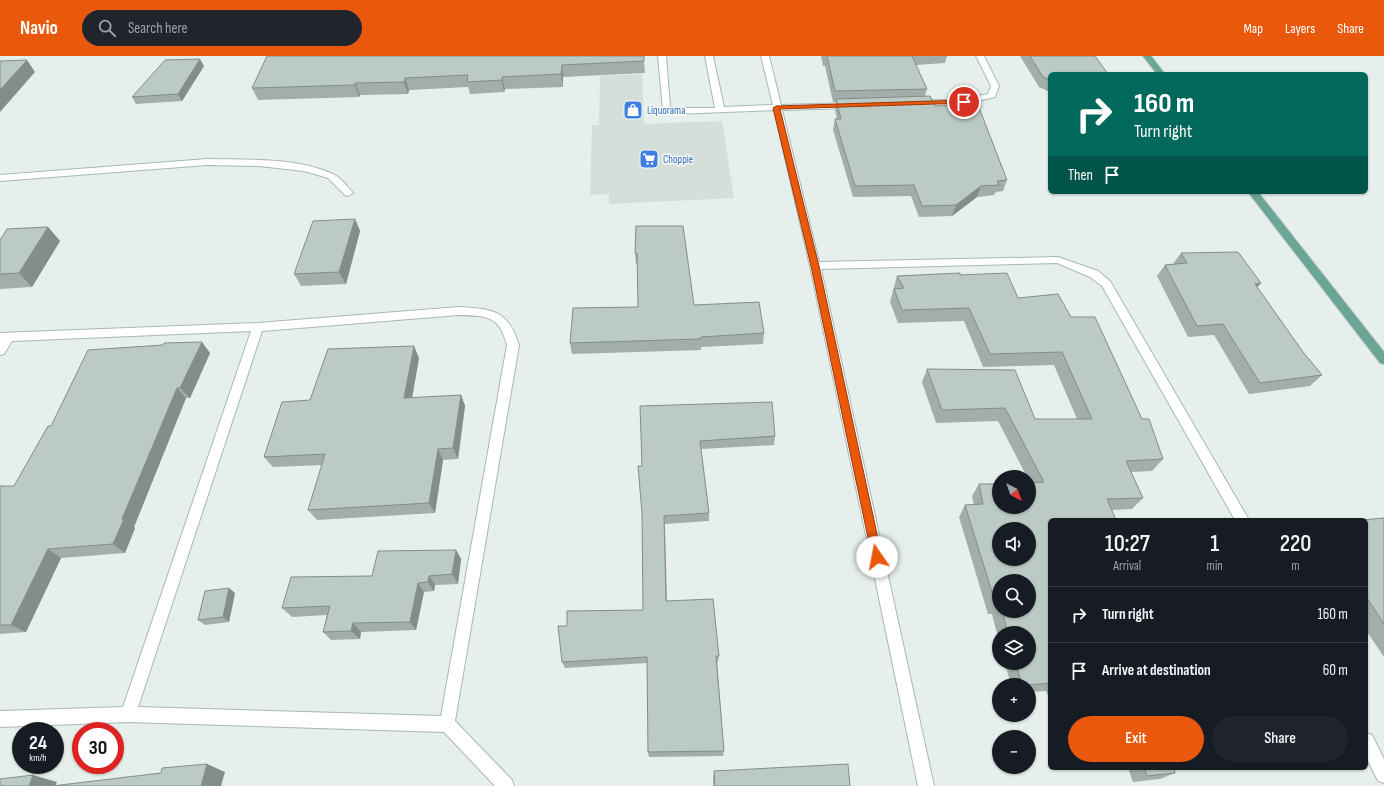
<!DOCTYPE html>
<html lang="en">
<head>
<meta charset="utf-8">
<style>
  :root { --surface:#171b24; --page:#20242c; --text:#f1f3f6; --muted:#9ea1a6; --line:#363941; --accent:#ea580c }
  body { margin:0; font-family:"Sofia Sans Condensed",sans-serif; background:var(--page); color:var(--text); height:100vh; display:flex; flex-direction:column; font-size:15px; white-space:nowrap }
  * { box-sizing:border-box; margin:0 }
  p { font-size:13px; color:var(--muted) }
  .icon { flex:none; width:22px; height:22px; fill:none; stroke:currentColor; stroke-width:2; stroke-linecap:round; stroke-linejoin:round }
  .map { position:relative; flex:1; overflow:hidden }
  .side { position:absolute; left:1048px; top:462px; width:320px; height:252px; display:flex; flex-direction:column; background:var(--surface); border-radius:6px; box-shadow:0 1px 3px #0004 }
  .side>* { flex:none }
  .guide { position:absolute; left:1048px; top:16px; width:320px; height:122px; border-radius:6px; box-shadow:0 1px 3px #0004; background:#00695c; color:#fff; overflow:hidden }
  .needle { width:26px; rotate:139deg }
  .buttons { position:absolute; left:992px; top:414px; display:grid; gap:8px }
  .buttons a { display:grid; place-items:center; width:44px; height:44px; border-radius:50%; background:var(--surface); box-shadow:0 1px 3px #0004; font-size:20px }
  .speed { position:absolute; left:12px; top:666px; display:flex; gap:8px; font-size:20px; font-weight:700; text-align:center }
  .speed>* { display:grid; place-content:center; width:52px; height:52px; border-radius:50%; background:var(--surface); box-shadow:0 1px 3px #0004; line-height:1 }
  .speed small { font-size:10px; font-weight:400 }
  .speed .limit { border:6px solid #d22; background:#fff; color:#111 }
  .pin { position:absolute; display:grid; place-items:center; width:34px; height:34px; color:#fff; margin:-17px; border:2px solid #fff; border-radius:50%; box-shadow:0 1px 4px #0007 }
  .me { position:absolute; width:44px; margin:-22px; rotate:348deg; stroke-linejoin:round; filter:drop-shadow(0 0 3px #0008) }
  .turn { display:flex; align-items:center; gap:14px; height:84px; padding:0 20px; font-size:18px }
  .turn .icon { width:52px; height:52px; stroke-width:2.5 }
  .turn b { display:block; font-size:28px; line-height:34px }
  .then { display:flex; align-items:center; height:38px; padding:0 20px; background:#0003; gap:8px; font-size:15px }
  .eta { display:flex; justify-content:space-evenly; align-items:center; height:68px; text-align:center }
  .eta b { font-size:24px; font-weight:600; line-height:28px }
  .action { display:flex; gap:8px; margin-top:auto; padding:8px 20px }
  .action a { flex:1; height:46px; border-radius:24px; background:var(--accent); color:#fff; font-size:16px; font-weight:600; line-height:46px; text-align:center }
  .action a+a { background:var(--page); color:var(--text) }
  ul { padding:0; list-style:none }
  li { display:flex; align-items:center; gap:12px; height:56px; padding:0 20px; border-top:1px solid var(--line) }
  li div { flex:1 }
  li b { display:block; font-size:15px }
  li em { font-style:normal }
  header { display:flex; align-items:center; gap:24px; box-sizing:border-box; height:56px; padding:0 20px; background:var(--accent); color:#fff }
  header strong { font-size:19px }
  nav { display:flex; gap:22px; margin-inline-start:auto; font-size:14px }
  .search { width:280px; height:36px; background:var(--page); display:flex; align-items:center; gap:10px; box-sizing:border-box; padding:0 14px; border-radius:22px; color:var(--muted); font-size:15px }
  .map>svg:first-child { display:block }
  .built { fill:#d4dfda }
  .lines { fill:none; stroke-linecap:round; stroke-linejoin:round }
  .minor-casing { stroke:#a8b8b2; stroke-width:2 }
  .major-casing { stroke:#c2cac8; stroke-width:2 }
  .minor { fill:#fff; fill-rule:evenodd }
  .major { fill:#6aa596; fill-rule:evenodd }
  .wall { fill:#a1aea9; fill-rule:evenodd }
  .shaded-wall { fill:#838d89 }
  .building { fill:#bbcac4; stroke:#838d89; fill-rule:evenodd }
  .route { fill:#ea580c; stroke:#983908 }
  .labels { text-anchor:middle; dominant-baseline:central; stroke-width:3; stroke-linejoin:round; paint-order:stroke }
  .far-shop-label { font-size:11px; fill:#366cbe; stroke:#f7fbf9; text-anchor:start }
</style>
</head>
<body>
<header>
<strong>Navio</strong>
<div class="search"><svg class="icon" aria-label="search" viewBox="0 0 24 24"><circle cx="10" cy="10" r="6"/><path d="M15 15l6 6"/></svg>Search here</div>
<nav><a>Map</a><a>Layers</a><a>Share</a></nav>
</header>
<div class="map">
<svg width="1384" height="730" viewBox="0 0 1384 730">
  <rect width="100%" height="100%" fill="#e6efeb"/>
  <path class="built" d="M642,18L644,68L722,65L734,142L609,148V138L590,139L592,69H599L600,20Z"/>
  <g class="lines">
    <defs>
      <path id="minor" d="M658,0H666L670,51L675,52H715L705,0H713L724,51L773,49L761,0H769L781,49L854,47V51L851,52L782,54L819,206L1058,201L1098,215L1110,225L1249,464H1235L1102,230L1090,221L1057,207L821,213L934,730H918L810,210L774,54L674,58L663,54Z
        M976,0H984L999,30L995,41L965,48L915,49L914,47L918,45L965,43L988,38L991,30Z
        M207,103C246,104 297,101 333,118C340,121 348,131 353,137L348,140L345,139L328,122L304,115L259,110L207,109L0,125V119Z
        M459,251C493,253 508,254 519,289L455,665L512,724L514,730H495L444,676L128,666L0,671V655L123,651L251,275L12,285L4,298L0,299V277L258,267ZM459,259C487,260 499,259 507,289L441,660L138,651L262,275Z
        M1366,677L1372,679L1384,703V727L1378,725L1366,701Z"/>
      <path id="major" d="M1143,0H1151L1165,18H1157Z
        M1248,136H1258L1384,296V308L1380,307Z"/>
    </defs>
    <use href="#minor" class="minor-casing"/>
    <use href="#major" class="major-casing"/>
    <use href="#minor" class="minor"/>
    <use href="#major" class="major"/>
  </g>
  <path class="wall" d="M267,0L644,5L645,17L563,21V31L505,33L504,36L470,38L468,31L409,34L408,38L360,39L359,41L258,44L252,32Z
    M821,0H947L945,7L916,9L927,33L925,40L1007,124L1003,135L996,136L994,139L977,141L952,160L919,161L911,140L853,141L833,74L835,63H837L835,54L836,46H833L825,10H823Z
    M1020,0H1095L1050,18V36L1039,31Z
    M204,10L182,45L136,48L132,41Z
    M355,163L360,175L346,228L301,230L294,218Z
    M636,170L694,249L764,277L763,288L701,291V294L572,298L570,287L638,251V208H636L635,197Z
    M48,171L60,185L32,231L0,233V184Z
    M1181,197L1261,227L1257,231L1303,296L1322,319L1310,330L1249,338L1214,279L1188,281L1157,220L1165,209L1173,208Z
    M960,219L1018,242L1071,261L1142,363L1163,403L1152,415L1131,416L1143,442L1132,453L1112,454L1050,464V642H1049L1046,635L1029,636V629H1011L1005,607H1029V577H999V585L992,558H988L959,461L965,449H974L972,440L979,428L1030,427L1029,425V421H1027L998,365L936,367L922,326L927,313L1035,363H1077L1054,309L983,311L964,265L898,267L890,246L897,220ZM999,525L1029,555H999Z
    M210,297L190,342H186L134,471L135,472L125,497L61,502L26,576L0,578V430H14L51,370Z
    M419,302L412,342L461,339L465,350L458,403L443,404L435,457L317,464L308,454L322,409L273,411L264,401L310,344Z
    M640,350L775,380L774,389L701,393L709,457V465L665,468L667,545L719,600L718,606H717L724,695L723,700L649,701L648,696L647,607L565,612L562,606L567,570L643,554L642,410Z
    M1384,462V601L1366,574V464Z
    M456,494L461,503L458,528L435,529L434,535L424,536L416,574L361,576L360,583L331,584L323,576L327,559L292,561L282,552L372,520Z
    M235,537L229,566L205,569L198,564Z
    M1128,712H1174L1175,717L1160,723L1133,726Z
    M714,715L850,730H713V723Z"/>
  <path class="shaded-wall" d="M200,3L204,10L182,45L178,38Z
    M27,4L35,16L0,56V34Z
    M562,9L563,21V31L561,18Z
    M502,21L505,33L504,36L502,24Z
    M405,22L409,34L408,38L404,26Z
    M355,27L360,39L359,41L355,29Z
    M981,130L977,141L952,160L956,149Z
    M355,163L360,175L346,228L339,216Z
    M48,171L60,185L32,231L19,217Z
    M1261,227L1251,238L1255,228Z
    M202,286L210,297L190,342L180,332Z
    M414,290L419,302L410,353L404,342Z
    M177,332L186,342L134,471L135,472L125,497L113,488L122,463Z
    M461,339L465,350L458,403L453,392Z
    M438,393L443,404L435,457L429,447Z
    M48,493L61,502L26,576L11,569Z
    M456,494L461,503L458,528L452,518Z
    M429,520L435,529L434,535L428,526Z
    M418,527L424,536L416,574L410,566Z
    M229,532L235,537L229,566L223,561Z
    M353,567L361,576L360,583L351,575Z
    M207,708L225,716L221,730H201Z
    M33,719L57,726L55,730H29Z"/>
  <path class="building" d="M267,0H644V5L562,9L561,18L502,21V24L467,26L468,19L405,22L404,26L355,27V29L252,32Z
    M827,0H912L927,33L835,35Z
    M1030,0H1095L1108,18H1050V24L1043,21Z
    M200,3L178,38L132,41L165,4Z
    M27,4L0,34V5Z
    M930,40L935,50L978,49L1007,124L997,125L999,129L981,130L956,149L922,150L914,129L855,130L835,63H841L836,43Z
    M355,163L339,216L294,218L313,165Z
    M636,170H683L694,249L759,246L764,277L701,281V283L570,287L573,252L638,251L637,197H635Z
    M48,171L19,217L0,218V184L7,173Z
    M1238,196L1261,227L1255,228L1303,296L1322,319L1260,327L1223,268L1197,270L1165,209L1187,207L1181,197Z
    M960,217V219L1007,217L1018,242L1058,238L1071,261H1095L1142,363H1149L1163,403L1126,405L1143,442L1107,443L1116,464H1050V627L1029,629H1022L1016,607H1029V577H1008L1002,555H1029V525H999V549H996L965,449L983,448L979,428H999V451H1029V427L1044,426L1005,352L942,354L927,313L1015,314L1035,363H1092L1062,296L990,298L969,252L902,254L894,233L904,232L897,220ZM999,473H1029V503H999Z
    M202,286L180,332H177L122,463H124L113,488L48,493L11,569H0V430H14L48,370H51L88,294L163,289L164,287Z
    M414,290L404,342L461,339L453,392L438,393L429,447L308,454L325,398L264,401L282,346L310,344L328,293Z
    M772,346L775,380L700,385L709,457L664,460L666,545L713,543L719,600H716L724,695L648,696L647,601L562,606L558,570H567V555L643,554L642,457L638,410H642L640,350Z
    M1384,462V568L1367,542H1368L1366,538V464H1361Z
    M456,494L452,518L429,520L428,526L418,527L410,566L353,567L351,575L323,576L330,550L282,552L291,521L372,520L378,495Z
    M229,532L223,561L198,564L205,535Z
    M207,708L201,730H52L161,717L162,712Z
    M848,708L850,730H715L714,715Z
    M1144,712H1174L1175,717L1147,720Z
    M33,719L29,730H0V723Z"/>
  <path class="route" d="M964,44H966V47L780,53L819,210L882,501L881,504L877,505L873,504L872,501L811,210L773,52L776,50Z"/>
  <defs>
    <symbol id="shop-square" viewBox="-11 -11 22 22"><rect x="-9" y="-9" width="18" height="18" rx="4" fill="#3f7fe0" stroke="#f7fbf9"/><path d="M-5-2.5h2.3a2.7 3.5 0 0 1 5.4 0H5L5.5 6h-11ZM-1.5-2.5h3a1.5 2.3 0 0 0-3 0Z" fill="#fff"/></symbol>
    <symbol id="supermarket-square" viewBox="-11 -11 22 22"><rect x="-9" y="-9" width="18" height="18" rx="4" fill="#3f7fe0" stroke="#f7fbf9"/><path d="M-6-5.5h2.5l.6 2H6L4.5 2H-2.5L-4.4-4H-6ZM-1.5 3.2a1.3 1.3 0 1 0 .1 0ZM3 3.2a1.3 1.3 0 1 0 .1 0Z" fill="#fff"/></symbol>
  </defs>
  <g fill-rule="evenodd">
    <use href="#shop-square" x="622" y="43" width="22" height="22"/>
    <use href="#supermarket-square" x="638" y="92" width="22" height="22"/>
  </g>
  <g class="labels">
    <g class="far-shop-label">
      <text x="647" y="54">Liquorama</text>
      <text x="663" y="103">Choppie</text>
    </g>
  </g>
</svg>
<div class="buttons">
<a><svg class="needle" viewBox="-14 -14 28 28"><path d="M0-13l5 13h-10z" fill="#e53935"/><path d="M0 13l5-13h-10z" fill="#9ea1a6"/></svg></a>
<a><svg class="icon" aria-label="sound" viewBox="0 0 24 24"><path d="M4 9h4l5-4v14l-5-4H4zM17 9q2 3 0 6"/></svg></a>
<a><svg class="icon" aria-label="search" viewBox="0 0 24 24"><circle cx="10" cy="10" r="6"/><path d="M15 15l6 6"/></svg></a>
<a><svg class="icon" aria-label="layers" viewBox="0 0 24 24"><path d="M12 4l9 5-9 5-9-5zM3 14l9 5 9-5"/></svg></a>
<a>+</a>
<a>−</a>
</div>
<div class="speed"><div>24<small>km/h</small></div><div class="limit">30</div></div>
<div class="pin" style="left:964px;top:46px;background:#d93025"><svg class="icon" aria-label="arrive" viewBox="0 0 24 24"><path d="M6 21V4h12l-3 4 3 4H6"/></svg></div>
<svg class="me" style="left:877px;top:501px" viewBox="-20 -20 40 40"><circle r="19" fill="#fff"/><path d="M0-13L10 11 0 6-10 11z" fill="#ea580c"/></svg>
<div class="guide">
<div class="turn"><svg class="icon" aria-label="right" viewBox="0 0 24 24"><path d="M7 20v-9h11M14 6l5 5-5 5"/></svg><div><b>160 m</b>Turn right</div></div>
<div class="then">Then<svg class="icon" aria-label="arrive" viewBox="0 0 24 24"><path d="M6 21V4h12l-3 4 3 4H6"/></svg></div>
</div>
<section class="side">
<div class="eta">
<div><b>10:27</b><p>Arrival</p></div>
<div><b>1</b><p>min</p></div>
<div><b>220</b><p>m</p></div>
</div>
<ul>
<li><svg class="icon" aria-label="right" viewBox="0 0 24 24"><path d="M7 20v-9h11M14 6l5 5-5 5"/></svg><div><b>Turn right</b></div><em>160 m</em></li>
<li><svg class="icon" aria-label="arrive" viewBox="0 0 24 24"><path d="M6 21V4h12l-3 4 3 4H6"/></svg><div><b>Arrive at destination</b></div><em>60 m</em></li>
</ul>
<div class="action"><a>Exit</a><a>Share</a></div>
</section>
</div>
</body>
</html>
